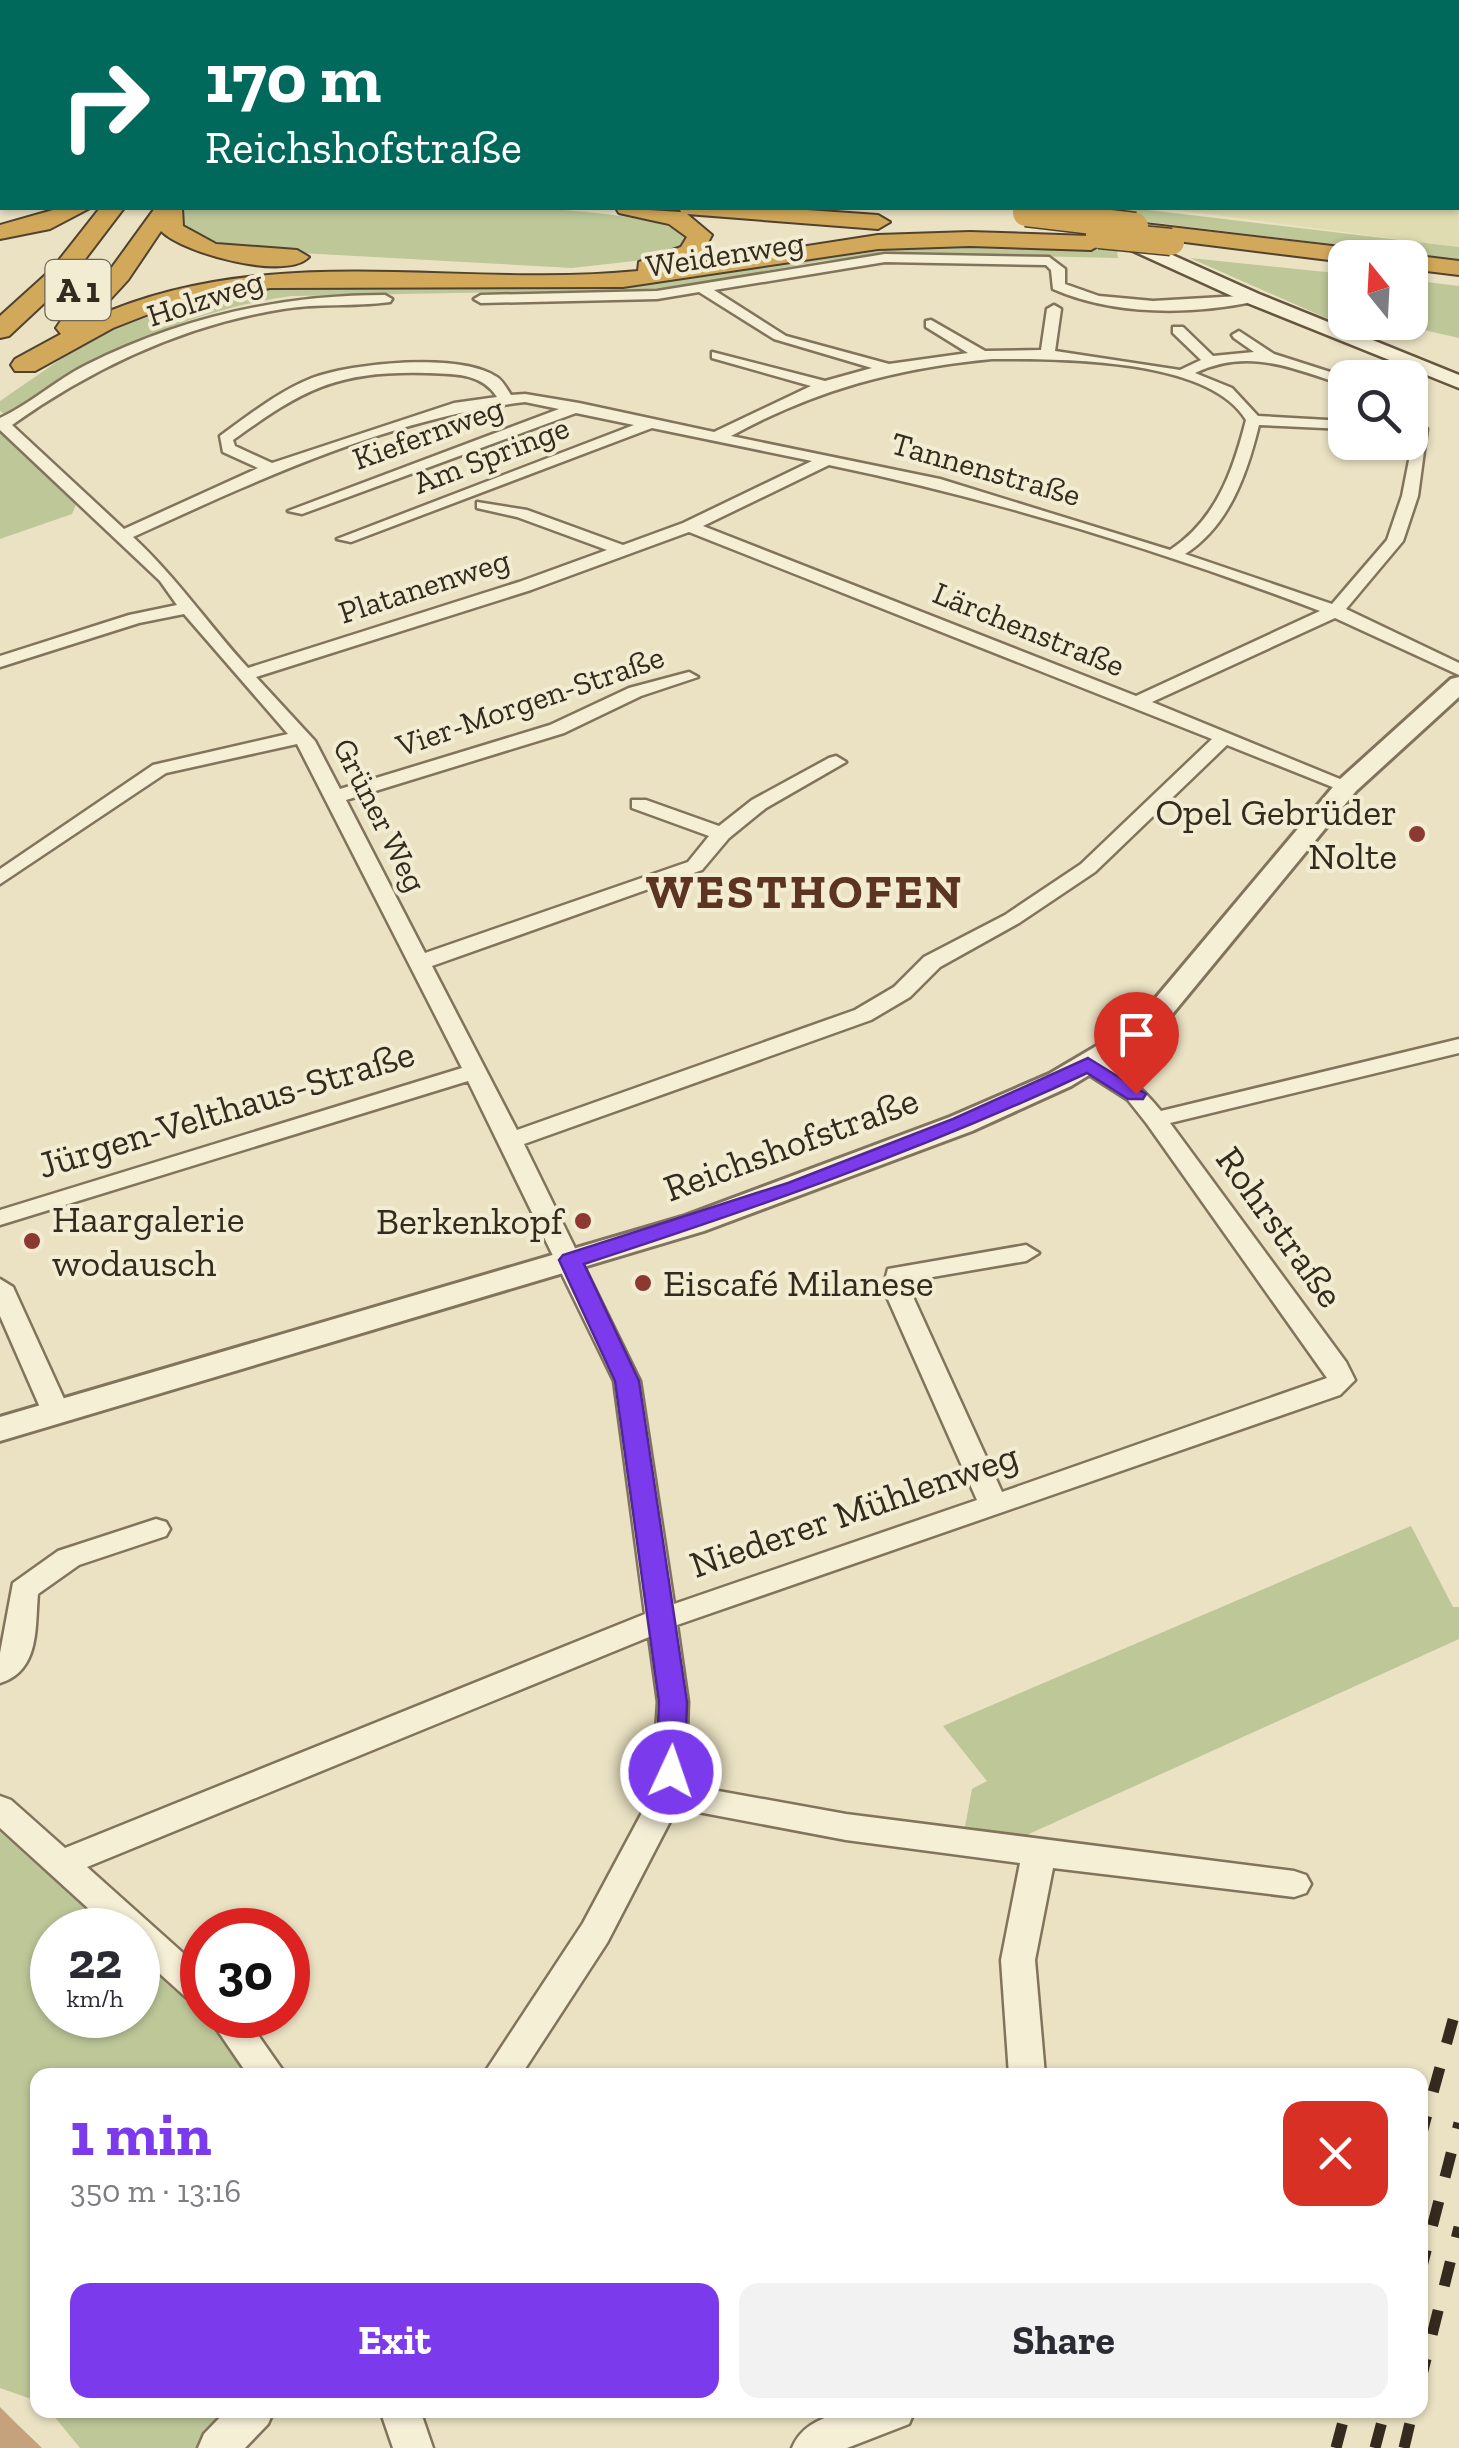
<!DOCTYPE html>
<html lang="en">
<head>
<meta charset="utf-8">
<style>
  :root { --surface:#fff; --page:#f2f2f3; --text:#2b2b33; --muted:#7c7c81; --accent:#7c3aed }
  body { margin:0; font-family:"Zilla Slab",serif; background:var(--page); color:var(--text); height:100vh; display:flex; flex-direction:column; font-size:38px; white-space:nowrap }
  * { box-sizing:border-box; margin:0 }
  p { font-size:32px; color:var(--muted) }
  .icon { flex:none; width:55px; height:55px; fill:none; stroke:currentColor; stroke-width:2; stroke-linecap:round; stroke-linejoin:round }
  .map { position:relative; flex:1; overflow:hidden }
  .panel { position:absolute; left:30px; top:2068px; width:1398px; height:350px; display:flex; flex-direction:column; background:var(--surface); border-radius:20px; box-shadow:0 2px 8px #0004 }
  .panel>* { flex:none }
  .top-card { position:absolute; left:0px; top:0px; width:1460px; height:210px; box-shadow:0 2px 8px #0004; background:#00695c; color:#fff; overflow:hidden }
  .needle { width:65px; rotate:342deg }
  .controls { position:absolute; left:1328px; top:240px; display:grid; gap:20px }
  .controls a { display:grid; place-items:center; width:100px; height:100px; border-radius:20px; background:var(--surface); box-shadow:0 2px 8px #0004; font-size:50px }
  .speed { position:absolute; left:30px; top:1908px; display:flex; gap:20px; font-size:50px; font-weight:700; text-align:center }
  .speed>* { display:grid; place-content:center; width:130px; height:130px; border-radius:50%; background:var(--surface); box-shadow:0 2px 8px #0004; line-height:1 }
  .speed small { font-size:25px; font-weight:400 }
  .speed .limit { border:15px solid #d22; background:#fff; color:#111 }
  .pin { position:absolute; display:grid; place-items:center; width:85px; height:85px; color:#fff; margin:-102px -42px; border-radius:50% 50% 50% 0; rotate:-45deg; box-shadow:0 0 10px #0007 }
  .pin .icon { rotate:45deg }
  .me { position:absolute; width:110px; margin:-55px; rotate:3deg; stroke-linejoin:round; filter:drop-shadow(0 0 8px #0008) }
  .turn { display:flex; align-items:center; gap:35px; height:210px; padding:0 40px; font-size:45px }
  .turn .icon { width:130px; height:130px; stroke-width:2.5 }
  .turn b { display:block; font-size:70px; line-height:85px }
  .round { display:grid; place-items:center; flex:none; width:105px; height:105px; border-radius:20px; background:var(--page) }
  .headline { display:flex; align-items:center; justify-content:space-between; height:170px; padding:0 40px }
  h1 { font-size:60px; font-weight:800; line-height:75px; color:var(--accent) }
  .action { display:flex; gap:20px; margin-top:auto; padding:20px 40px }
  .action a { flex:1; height:115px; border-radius:20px; background:var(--accent); color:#fff; font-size:40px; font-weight:800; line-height:115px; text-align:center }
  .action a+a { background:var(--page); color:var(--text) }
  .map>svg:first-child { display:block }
  .farmland { fill:#dfdcb1 }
  .green { fill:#bdc798 }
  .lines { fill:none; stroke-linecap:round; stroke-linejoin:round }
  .stream { stroke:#6d8a86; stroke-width:4 }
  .building { fill:#c5a17c }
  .minor-casing { stroke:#82745c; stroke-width:5 }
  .tertiary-casing { stroke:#82745c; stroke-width:6 }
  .secondary-casing { stroke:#64553f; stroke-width:5 }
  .motorway-casing { stroke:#514230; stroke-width:4 }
  .minor { fill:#f5efd6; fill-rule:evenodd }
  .tertiary { fill:#f5efd6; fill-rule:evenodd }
  .secondary { fill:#f5efd6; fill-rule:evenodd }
  .motorway { fill:#d2a95b; fill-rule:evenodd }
  .rail { stroke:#342b1e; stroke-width:11; stroke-dasharray:25 25; stroke-linecap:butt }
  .motorway-bridge-casing { stroke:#514230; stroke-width:29; stroke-linecap:butt }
  .motorway-bridge { stroke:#d2a95b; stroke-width:26 }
  .route { fill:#7c3aed; stroke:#51269a; stroke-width:2.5 }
  .poi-dot { fill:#8c3931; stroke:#f2ecd2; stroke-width:4 }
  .labels { text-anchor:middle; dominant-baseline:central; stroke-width:8; stroke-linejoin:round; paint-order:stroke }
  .far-street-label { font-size:32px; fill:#342b1e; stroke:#f2ecd2 }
  .shield { fill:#f2ecd2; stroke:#6d6554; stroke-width:2.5 }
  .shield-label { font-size:35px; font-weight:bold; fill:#342b1e }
  .poi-label { font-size:38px; fill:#342b1e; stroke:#f2ecd2; text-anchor:end }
  .street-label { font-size:38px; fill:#342b1e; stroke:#f2ecd2 }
  .district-label { font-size:48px; font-weight:bold; letter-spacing:2.5px; fill:#5d3422; stroke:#f2ecd2 }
</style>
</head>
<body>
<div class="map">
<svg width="1459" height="2448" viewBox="0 0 1459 2448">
  <rect width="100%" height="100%" fill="#eae2c3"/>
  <path class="farmland" d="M258,0H742L259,2Z
    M900,0H1459V2H901Z
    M1458,169L1459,247L1161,208H1458Z"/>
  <path class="green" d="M181,208C267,208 641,191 690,238L670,257L572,268L301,253L217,243L183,231Z
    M1131,208L1459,247V260L1141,221L1102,211Z
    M1017,243L1117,251L1118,258L900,253L821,261L666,289L291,296C188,310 90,357 5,415L0,411V401L93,337L144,314L266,286L650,283L853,249Z
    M1190,258L1345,274V322L1392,323L1367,336Z
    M1410,280L1459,286V338L1393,323L1410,322Z
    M0,428L77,502L72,514L0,539Z
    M1411,1526L1453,1607H1459V1639L1020,1838L964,1832L972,1789L987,1781L943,1726Z
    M0,1832L109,1930H52V2015H138V1956L249,2060L254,2075H38L37,2401L0,2388Z
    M49,2410H233L201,2448H80Z"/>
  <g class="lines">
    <path class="stream" d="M852,0L856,2"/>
  </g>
  <path class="building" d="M0,2407L18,2425L42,2448H0Z"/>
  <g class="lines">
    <defs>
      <path id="minor" d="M885,254L1049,257L1065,269V284L1099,296L1153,301L1257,295V301C1192,315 1114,316 1053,289L1051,270L1046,265L885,262L714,290L786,336L889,364L968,353L926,327V321L931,320L985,351L1041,350L1047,309L1054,305L1061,309L1055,351L1180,370L1201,360L1173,333V327H1183L1213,356L1254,352L1234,338L1232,335L1239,331L1274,354L1349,378H1345V385C1293,369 1249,347 1195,373L1232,388L1258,416L1345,421V429L1259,425C1247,474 1229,526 1185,554L1332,604L1387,540L1402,496L1414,435L1410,434V424L1427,429L1418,496L1403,541L1346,609L1459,663V675L1335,618L1152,702L1357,786L1354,790H1340L1227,745L1095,872L1019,923L940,967L910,997L871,1020L524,1144L640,1381L674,1604L977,1500L883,1288L888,1269L1026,1245L1039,1253L1026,1261L909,1281V1288L1002,1492L1327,1378L1147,1124L1128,1100L1081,1070L1077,1065L1081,1060C1108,1053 1145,1091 1161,1111L1459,1039V1053L1170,1123L1346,1362L1355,1380L1340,1395L677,1625L688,1702L685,1785L846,1814L1294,1871L1306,1875L1311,1884L1306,1893L1294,1897L1053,1868L1035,1960L1045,2075H1009L1001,1960L1020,1863L846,1840L677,1808L607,1943L521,2075H483L583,1923L652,1794L658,1702L649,1637L87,1867L202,1970V2005L190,2001L138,1954V1930H112L0,1828V1796L11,1800L65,1848L645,1614L614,1381L468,1081L0,1225V1210L462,1068L297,744L166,773L0,884V869L153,765L288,734L184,614L139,623L0,667V656L129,615L177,605L160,581L0,430V418C29,405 56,380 86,365C180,318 279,295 385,295L392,299L390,302C355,307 318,303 283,309C184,325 94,367 12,425L124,529L258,468L223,452L220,436C249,415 279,391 312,378C352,363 460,352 497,377C503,381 507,389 511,395L525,394L579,403L714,432L811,386L712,358V352L825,381L872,368L774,339L699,292L657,299L481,303L474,299L481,295L657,291ZM992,359C1057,359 1208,357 1246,420C1233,471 1216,520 1170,550L940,479L731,436C815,390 897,368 992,359ZM425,373C452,374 481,372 497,397L454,403L272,463L235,446L233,440C304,389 336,371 425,373ZM525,402L559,409L288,511L302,514L576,413L634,425L337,539L351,542L652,428L812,461L683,523L623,545L527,510L477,502V508L517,517L607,550L519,582L248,668C207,623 177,578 133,537C258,480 387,419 525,402ZM829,465C994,499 1163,551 1320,611L1136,696L703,526ZM689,532L1212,739L1081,864L1005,915L924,957L894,987L855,1010L517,1130L432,966L702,870L729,838L766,808L846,762L836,756L829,758L752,800L719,826L646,800H632V808L709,836L688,862L425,953L346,800L564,733L641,696L698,677L689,672L629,688L550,725L340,789L315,741L256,677L531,590Z
        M0,1279L13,1287L70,1412L66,1418H46L42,1412L0,1316Z
        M156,1519L166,1522L170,1529L166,1536L79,1565L38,1594C35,1627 40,1671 0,1683V1653L13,1583L58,1551Z
        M207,2015H244L286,2075H248Z
        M227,2410H274L268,2424L245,2448H198L204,2434Z
        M380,2410H420L433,2448H393Z
        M845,2410H915L909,2424L847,2448H792C802,2424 822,2419 845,2410Z"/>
      <path id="tertiary" d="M1459,677V697L1356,791L1169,1018L1125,1053L1071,1086L972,1131L704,1231L0,1441V1417L682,1217L950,1117L1049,1074L1105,1041L1149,1006L1338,781L1451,679Z"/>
      <path id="secondary" d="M751,0H766L768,2H753Z
        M1107,231H1119L1259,294L1459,375V388L1245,302L1107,239Z"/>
      <path id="motorway" d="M227,0H245L246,2H228Z
        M0,146L2,147V160H0Z
        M60,208H90L50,229L0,239V225Z
        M100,208H124L70,279L9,336L0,338V316L52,269Z
        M155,208H182L183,226L216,244L297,250L309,257C287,281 184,254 161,231L128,280L93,318C268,239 455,289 638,271L639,262L681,247L687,237L669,224L619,213L616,208L681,212L679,208H778L878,215L890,222L878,229L687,214L712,235L700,257L672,267L878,235L970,232L1091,236L1103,243L1091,250L970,246L878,249L623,287L270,288L164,308L113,328L35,371H15L11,365L15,359L61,334L56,328L60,322L110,270Z
        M1145,224L1375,251L1387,258H1345V262L1137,236V226Z
        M1410,255L1459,261V275L1410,269V258H1401Z"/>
    </defs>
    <use href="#minor" class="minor-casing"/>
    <use href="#tertiary" class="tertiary-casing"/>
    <use href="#secondary" class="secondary-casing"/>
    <use href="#motorway" class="motorway-casing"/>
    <use href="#minor" class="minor"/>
    <use href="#tertiary" class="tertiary"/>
    <use href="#secondary" class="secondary"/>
    <use href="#motorway" class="motorway"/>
    <path class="rail" d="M1420,2140L1459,1998
      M1420,2274L1459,2123
      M1420,2383L1459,2227
      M1336,2448L1346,2410
      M1375,2448L1385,2410
      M1404,2448L1413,2410"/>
    <defs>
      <path id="motorway-bridge" d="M1026,213L1135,226
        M1099,235L1171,242"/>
    </defs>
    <use href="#motorway-bridge" class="motorway-bridge-casing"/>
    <use href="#motorway-bridge" class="motorway-bridge"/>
  </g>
  <path class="route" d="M1088,1058L1146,1094L1143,1099H1128L1087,1073C923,1150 756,1208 584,1264L639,1381L687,1702L685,1772L681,1779H660L656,1772L659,1702L615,1381L559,1260L563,1255L788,1183L953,1119Z"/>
  <g class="poi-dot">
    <circle cx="1417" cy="834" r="10"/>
    <circle cx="583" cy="1221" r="10"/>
    <circle cx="32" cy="1241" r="10"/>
    <circle cx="643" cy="1283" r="10"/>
  </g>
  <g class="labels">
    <g class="far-street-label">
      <text transform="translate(725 254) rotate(-9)">Weidenweg</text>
      <text transform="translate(205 298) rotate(-18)">Holzweg</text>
      <text transform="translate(428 433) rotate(-20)">Kiefernweg</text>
      <text transform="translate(491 455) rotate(-21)">Am Springe</text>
      <text transform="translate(986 469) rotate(16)">Tannenstraße</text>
      <text transform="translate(424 586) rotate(-18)">Platanenweg</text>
      <text transform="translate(1029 629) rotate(22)">Lärchenstraße</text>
      <text transform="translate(530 701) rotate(-19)">Vier-Morgen-Straße</text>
      <text transform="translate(380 815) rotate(63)">Grüner Weg</text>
    </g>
    <rect class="shield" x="45.5" y="260" width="65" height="60" rx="8"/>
    <g class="shield-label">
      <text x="78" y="290">A 1</text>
    </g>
    <g class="poi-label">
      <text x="1397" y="812">Opel Gebrüder<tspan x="1397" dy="44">Nolte</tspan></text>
      <text x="52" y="1219" text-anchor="start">Haargalerie<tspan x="52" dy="44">wodausch</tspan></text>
      <text x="563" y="1221">Berkenkopf</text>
      <text x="663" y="1283" text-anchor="start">Eiscafé Milanese</text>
    </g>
    <g class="street-label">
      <text transform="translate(226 1109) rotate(-17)">Jürgen-Velthaus-Straße</text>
      <text transform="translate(791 1144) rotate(-20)">Reichshofstraße</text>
      <text transform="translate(1280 1227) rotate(54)">Rohrstraße</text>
      <text transform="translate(854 1510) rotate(-19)">Niederer Mühlenweg</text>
    </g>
    <g class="district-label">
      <text x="805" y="891">WESTHOFEN</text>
    </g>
  </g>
</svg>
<div class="controls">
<a><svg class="needle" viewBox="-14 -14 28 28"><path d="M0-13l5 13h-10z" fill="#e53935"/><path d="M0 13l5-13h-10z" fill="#7c7c81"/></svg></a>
<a><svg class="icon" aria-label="search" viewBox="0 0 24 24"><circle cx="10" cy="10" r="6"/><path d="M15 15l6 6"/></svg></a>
</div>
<div class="speed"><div>22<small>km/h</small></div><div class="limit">30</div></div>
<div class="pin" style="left:1136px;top:1094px;background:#d93025"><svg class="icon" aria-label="arrive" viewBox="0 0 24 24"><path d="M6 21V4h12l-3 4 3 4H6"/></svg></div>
<svg class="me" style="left:671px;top:1772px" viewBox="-20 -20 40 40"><circle r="17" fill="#7c3aed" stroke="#fff" stroke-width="3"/><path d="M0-11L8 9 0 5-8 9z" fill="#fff"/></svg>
<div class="top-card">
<div class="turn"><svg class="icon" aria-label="right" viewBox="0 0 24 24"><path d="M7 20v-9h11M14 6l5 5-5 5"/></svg><div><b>170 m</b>Reichshofstraße</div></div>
</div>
<section class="panel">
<div class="headline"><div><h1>1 min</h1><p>350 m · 13:16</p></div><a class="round" style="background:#d93025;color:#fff"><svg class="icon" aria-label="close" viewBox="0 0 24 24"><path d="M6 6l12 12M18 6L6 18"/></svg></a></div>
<div class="action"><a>Exit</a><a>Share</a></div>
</section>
</div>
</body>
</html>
